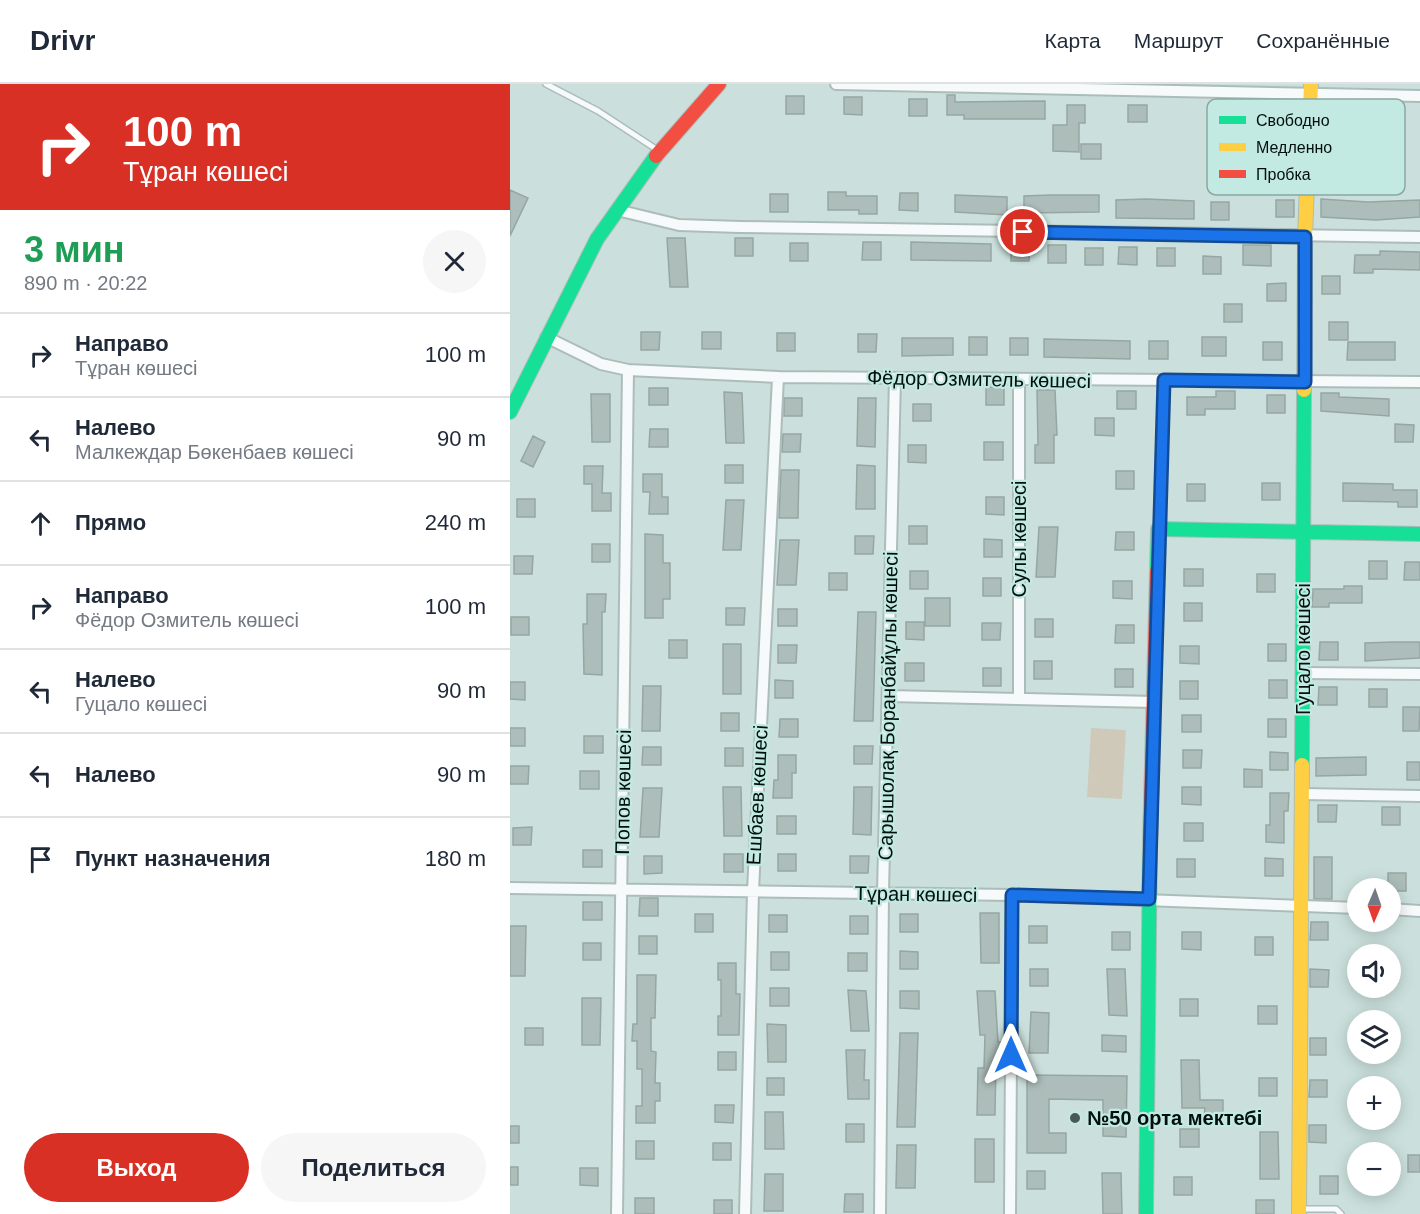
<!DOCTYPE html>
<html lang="ru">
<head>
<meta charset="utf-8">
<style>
  :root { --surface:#fff; --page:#f6f6f7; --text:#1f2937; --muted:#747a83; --line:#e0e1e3; --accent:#d93025 }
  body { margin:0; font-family:Arial,sans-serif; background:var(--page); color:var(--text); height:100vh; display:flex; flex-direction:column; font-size:22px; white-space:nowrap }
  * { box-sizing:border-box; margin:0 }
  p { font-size:20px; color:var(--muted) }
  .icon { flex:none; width:33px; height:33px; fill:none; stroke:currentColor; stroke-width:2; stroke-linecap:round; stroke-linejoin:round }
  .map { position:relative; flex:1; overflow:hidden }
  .drawer { display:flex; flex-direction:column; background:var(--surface); width:510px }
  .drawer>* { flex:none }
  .banner { background:#d93025; color:#fff; overflow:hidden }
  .needle { width:39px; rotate:182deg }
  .fabs { position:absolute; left:837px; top:794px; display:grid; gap:12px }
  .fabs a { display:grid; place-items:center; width:54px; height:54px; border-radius:50%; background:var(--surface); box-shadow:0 3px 15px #0003; font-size:30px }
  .pin { position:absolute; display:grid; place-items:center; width:51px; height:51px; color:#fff; margin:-26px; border:3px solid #fff; border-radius:50%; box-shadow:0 2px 6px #0007 }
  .me { position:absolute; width:66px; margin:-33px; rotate:0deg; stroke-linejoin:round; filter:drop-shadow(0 0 4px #0008) }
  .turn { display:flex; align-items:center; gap:21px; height:126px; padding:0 24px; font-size:27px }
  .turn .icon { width:78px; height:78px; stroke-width:2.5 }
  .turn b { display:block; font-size:42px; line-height:51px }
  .round { display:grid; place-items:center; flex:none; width:63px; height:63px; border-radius:32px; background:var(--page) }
  .summary { display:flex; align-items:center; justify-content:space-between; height:102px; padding:0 24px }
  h1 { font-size:36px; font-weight:700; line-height:45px; color:#1e9e55 }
  .action { display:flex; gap:12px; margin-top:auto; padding:12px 24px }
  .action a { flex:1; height:69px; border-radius:36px; background:var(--accent); color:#fff; font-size:24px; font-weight:700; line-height:69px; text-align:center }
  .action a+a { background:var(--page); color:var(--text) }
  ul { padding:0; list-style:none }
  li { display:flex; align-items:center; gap:18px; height:84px; padding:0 24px; border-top:2px solid var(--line) }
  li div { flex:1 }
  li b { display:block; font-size:22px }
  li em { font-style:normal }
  header { display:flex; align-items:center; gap:36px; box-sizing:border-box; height:84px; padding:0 30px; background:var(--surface); border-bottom:2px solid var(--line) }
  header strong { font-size:28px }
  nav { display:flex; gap:33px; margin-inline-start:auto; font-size:21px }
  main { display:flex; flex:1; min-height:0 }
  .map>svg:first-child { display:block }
  .pitch { fill:#cfc9ba }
  .building { fill:#acbdba; stroke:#96a6a3; stroke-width:1.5 }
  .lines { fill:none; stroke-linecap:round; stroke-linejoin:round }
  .lane-casing { stroke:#acbdb9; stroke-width:8 }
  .street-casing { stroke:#acbdb9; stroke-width:14 }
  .fast-casing { stroke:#acbdb9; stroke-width:16 }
  .slow-casing { stroke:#acbdb9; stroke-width:16 }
  .jam-casing { stroke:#acbdb9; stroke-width:16 }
  .lane { stroke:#f7fafa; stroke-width:5 }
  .street { stroke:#f7fafa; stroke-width:10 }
  .fast { stroke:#16e098; stroke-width:14 }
  .slow { stroke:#ffcf43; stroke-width:14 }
  .jam { stroke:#f24e42; stroke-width:14 }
  .route-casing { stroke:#114b97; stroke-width:15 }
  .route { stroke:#1a73e8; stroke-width:10 }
  .poi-dot { fill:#495855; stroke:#c2e9e2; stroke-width:2 }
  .labels { text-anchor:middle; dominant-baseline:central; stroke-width:4.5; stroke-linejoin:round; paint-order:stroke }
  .street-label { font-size:20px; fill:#030f0d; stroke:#c2e9e2 }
  .poi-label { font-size:20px; font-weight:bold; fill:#030f0d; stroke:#c2e9e2; text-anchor:start }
  .key { fill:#c2e9e2; stroke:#89a8a2; stroke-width:1.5 }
  .key-label { font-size:16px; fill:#030f0d }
</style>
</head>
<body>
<header>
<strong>Drivr</strong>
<nav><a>Карта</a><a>Маршрут</a><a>Сохранённые</a></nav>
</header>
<main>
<section class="drawer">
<div class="banner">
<div class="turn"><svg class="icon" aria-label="right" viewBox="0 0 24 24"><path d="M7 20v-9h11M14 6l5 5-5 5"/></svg><div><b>100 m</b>Тұран көшесі</div></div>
</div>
<div class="summary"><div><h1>3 мин</h1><p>890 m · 20:22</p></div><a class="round"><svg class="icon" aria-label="close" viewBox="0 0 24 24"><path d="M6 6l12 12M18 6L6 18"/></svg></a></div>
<ul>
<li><svg class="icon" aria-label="right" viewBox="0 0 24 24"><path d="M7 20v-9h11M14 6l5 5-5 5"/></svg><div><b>Направо</b><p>Тұран көшесі</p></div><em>100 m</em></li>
<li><svg class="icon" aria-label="left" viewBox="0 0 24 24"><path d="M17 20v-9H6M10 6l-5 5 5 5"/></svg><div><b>Налево</b><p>Малкеждар Бөкенбаев көшесі</p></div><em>90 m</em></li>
<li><svg class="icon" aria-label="ahead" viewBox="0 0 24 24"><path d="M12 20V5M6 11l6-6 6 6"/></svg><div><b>Прямо</b></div><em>240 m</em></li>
<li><svg class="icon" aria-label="right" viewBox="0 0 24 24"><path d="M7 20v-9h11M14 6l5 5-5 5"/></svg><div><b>Направо</b><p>Фёдор Озмитель көшесі</p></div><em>100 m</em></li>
<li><svg class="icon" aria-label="left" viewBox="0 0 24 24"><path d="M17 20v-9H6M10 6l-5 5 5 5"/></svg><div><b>Налево</b><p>Гуцало көшесі</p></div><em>90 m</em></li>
<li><svg class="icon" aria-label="left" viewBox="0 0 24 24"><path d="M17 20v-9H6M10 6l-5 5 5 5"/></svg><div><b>Налево</b></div><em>90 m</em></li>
<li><svg class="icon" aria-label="arrive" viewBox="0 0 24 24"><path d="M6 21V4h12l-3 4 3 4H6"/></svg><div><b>Пункт назначения</b></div><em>180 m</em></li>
</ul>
<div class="action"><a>Выход</a><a>Поделиться</a></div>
</section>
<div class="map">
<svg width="910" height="1130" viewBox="0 0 910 1130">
  <rect width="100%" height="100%" fill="#cbe0dc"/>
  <path class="pitch" d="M581,644L616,646L612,715L577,713Z"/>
  <path class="building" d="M437,11H445V18L535,17V35H454V31H437Z
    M276,12H294V30H276Z
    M334,13H352V31L334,30Z
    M399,15H417V32H399Z
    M557,21H575V39H569V68L543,67V41H557Z
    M618,21H637V38H618Z
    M571,60H591V75H571Z
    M0,106L18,114L0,152Z
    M318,108H336V112H367V130H349V126H318Z
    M390,109H408V127L389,126Z
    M260,110H278V128H260Z
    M445,111L497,113V131L445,128Z
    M541,111H589V128L514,129V112Z
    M636,115L684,117V135L606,134V116Z
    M811,115L858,118L910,116V133L866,136L811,133Z
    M766,116H784V133H766Z
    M701,118H719V136H701Z
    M157,154H175L178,203H160Z
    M225,154H243V172H225Z
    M353,158H371V176H352Z
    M401,158L481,160V177L401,176Z
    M280,159H298V177H280Z
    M501,159L520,160L519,177H501Z
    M538,161H556V179H538Z
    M733,161H761V182L733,181Z
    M609,163H627V181L608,180Z
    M575,164H593V181H575Z
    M647,164H665V182H647Z
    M870,167L910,168V186L863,185V189H844L845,171H870Z
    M693,172L711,173V190H693Z
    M812,192H830V210H812Z
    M776,199V217H757V200Z
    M714,220H732V238H714Z
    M819,238H838V256H819Z
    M131,248H150L149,266H131Z
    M192,248H211V265H192Z
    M267,249H285V267H267Z
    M348,250H367L366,268H348Z
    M459,253H477V271H459Z
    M692,253H716V272H692Z
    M392,254H443V271L392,272Z
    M500,254H518V271H500Z
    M534,255L620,257V275L534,273Z
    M639,257H658V275H639Z
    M753,258H772V276H753Z
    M838,258H885V276H837Z
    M476,303L494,304V321H476Z
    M139,304H158V321H139Z
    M527,306H545L547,351H544V379H525V361H528Z
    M607,307H626V325H607Z
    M706,307H725V325H695V331H677V313H706Z
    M214,308L232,309L234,359H216Z
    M811,309H829V313L879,315V332L811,327Z
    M81,310H100V358H82Z
    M757,311H775V329H757Z
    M274,314H292V332H274Z
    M348,314H366L365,363L347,362Z
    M403,320H421V337H403Z
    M585,334H604V352L585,351Z
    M885,340L904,341L903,358H885Z
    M140,345H158V363H139Z
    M273,350H291L290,368H272Z
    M23,352L35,358L23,383L11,377Z
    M474,358H493V376H474Z
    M398,361H416V379L398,378Z
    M215,381H233V399H215Z
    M347,381L365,382V425H346Z
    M74,382H93L92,409H101V427H82V400H74Z
    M271,386H289L288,434H269Z
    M606,387H624V405H606Z
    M133,390H152V413H158V430H139L140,408H133Z
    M752,399H770V416H752Z
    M833,399L883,400V406H907V423H888V418L833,417Z
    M677,400H695V417H677Z
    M476,413H494V431L476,430Z
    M7,415H25V433H7Z
    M216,416H234L231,466H213Z
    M399,442H417V460H399Z
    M529,443H548L545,493H526Z
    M606,448H624V466H605Z
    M135,450L153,451V479H160V515H153V534H135Z
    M345,452H364L363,470H345Z
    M474,455L492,456V473H474Z
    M270,456H289L286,501H267Z
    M82,460H100V478H82Z
    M4,472H23L22,490H4Z
    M859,477H877V495H859Z
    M895,478H910V496H894Z
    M674,485H693V502H674Z
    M400,487H418V505H400Z
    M319,489H337V506H319Z
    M747,490H765V508H747Z
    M473,494H491V512H473Z
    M603,497H622V515L603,514Z
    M834,502H852V519H819V523H802L803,505H834Z
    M77,510H96L95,528H92V591L74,590L73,540H77Z
    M415,514H440V542H415Z
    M674,519H692V537H674Z
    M216,524H235L234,541H216Z
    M268,525H287V542H268Z
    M348,528H366L363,637H344Z
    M1,533H19V551H1Z
    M525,535H543V553H525Z
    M396,538H414V556L396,555Z
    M472,539H491L490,556H472Z
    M606,541H624V559H605Z
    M159,556H177V574H159Z
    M810,558H828V576H809Z
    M882,558H910V574L855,577V559Z
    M213,560H231V610H213Z
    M758,560H776V577H758Z
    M268,561H287L286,579H268Z
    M670,562H689V580L670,579Z
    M524,577H542V595H524Z
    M395,579H414V597H395Z
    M473,584H491V602H473Z
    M605,585H623V603H605Z
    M265,596L283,597V614H265Z
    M759,596H777V614H759Z
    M670,597H688V615H670Z
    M0,598H15V616L0,615Z
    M133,602H151L150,647H132Z
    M809,603H827V621H808Z
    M859,605H877V623H859Z
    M893,623H910L909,647H893Z
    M211,629H229V647H211Z
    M672,631H691V648H672Z
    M270,635H288V653H269Z
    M758,635H776V653H758Z
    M0,644H15V662H0Z
    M74,652H93V669H74Z
    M344,662H363L362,680H344Z
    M133,663H151V681H132Z
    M215,664H233V682H215Z
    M673,666H692L691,684H673Z
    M760,668L778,669V686H760Z
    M268,671H286V689H282V714H263L264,696H268Z
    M856,673V691L806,692V674Z
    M897,678H910V696H897Z
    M0,682H19L18,700H0Z
    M734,685L752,686V703H734Z
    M70,687H89V705H70Z
    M213,703H231L232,752H214Z
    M344,703H362L361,751L343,750Z
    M672,703H691V721L672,720Z
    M133,704H152L149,753H130Z
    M760,709H779L778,727H774V759L756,758V741H760Z
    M808,721H827L826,738H808Z
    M872,723H890V741H872Z
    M267,732H286V750H267Z
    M674,739H693V757H674Z
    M22,743L21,761H3V744Z
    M73,766H92V783H73Z
    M214,770H233V788H214Z
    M268,770H286V787H268Z
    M134,772H152V789L134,790Z
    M340,772H359L358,789H340Z
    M804,773H822V815H804Z
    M755,774L773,775V792H755Z
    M667,775H685V793H667Z
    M878,789H896V807H880L878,804Z
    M130,814H148V832H129Z
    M73,818H92V836H73Z
    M470,829H489V879H471Z
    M185,830H203V848H185Z
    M390,830H408V848H390Z
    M259,831H277V848H259Z
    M340,832H358V850H340Z
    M801,838H818V856H800Z
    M0,842H16L15,892H0Z
    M519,842H537V859H519Z
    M602,848H620V866H602Z
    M672,848H691V866L672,865Z
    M129,852H147V870H129Z
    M745,853H763V871H745Z
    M73,859H91V876H73Z
    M390,867L408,868V885H390Z
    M261,868H279V886H261Z
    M338,869H357V887H338Z
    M208,879H226V910H230L229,951H208V932H211V896H208Z
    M520,885H538V902H520Z
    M597,885H615L617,932L599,931Z
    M800,885L819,886L818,903H800Z
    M127,891H146L145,934H141V967L146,968L145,999H150V1017H145V1039H126V1022H132V985H127V957H122L123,940H127Z
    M260,904H279V922H260Z
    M338,906L356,907L359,947H341Z
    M390,907H409V925L390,924Z
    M467,907H485L488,958H493V976H486L485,1031H467L468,984H474L475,951H470Z
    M72,914H91L90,961H72Z
    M670,915H688V932H670Z
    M748,922H767V940H748Z
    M521,928L539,929L538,969H519Z
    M257,940L276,941V978H258Z
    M15,944H33V961H15Z
    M390,949H408L405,1043H387Z
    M592,951L616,952V968L592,967Z
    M800,954H816V971H800Z
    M336,966H355L354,996H359V1015H338Z
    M208,968H226V986H208Z
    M671,976H689L690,1016H713V1034L694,1033L695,1024H672Z
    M517,991L617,992L616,1053L593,1052V1016L539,1015V1049H556V1069H517Z
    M257,994H274V1011H257Z
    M749,994H767V1012H749Z
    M800,996H817V1013H799Z
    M205,1021H224L223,1039L205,1038Z
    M255,1028H273L274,1065H255Z
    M336,1040H354V1058H336Z
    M799,1041H816V1059L799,1058Z
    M0,1042H9V1059H0Z
    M670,1045H689V1063H670Z
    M750,1048H768L769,1095H750Z
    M465,1055H484V1098H465Z
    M126,1057H144V1075H126Z
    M203,1059H221V1076H203Z
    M387,1061H406L405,1104H386Z
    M898,1071H910V1088H898Z
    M0,1083H8V1101H0Z
    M70,1084H88V1102L70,1101Z
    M517,1087H535V1105H517Z
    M592,1089H611L612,1130H593Z
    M255,1090H273V1127H254Z
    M810,1092H828V1110H810Z
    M664,1093H682V1111H664Z
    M335,1110H353V1128H334Z
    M125,1114H144V1130H125Z
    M204,1116H222V1130H204Z
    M746,1116H764V1130H746Z"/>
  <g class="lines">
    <defs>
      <path id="lane" d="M36,0L88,27L146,65
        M648,445L654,296
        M791,1125H826L831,1130"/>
      <path id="street" d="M326,0L910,12
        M107,126L169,141L230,143L910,153
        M36,253L91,280L118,286L268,293L910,298
        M793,589L910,590
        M379,612L644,618
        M509,615V295
        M792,710L910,712
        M0,804L502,811L848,824
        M880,825L910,827
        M107,1130L118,286
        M235,1130L243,807L268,293
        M370,1130L373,809L385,294
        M500,1130L502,811"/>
      <path id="fast" d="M0,328L87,155L146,72
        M647,487L648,445L910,450
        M792,681L794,306
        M636,1130L640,757"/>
      <path id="slow" d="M794,306L795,152L801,0
        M789,1130L792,681"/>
      <path id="jam" d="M146,72L209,0
        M640,757L647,487"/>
    </defs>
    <use href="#lane" class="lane-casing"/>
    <use href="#street" class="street-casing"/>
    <use href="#fast" class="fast-casing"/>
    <use href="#slow" class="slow-casing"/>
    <use href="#jam" class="jam-casing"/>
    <use href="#lane" class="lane"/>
    <use href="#street" class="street"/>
    <use href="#fast" class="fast"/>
    <use href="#slow" class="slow"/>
    <use href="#jam" class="jam"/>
  </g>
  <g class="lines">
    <defs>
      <path id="route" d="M501,971L502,811L639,815L654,296L795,298V153L513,148"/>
    </defs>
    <use href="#route" class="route-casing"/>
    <use href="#route" class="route"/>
  </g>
  <circle class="poi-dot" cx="565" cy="1034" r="6"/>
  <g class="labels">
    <g class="street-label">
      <text transform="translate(469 295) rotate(1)">Фёдор Озмитель көшесі</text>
      <text transform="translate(509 455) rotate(-90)">Сулы көшесі</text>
      <text transform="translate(793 565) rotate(-90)">Гуцало көшесі</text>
      <text transform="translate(378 622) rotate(-89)">Сарышолақ Боранбайұлы көшесі</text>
      <text transform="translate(113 708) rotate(-89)">Попов көшесі</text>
      <text transform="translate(247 711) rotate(-87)">Ешбаев көшесі</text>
      <text transform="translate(406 810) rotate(1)">Тұран көшесі</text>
    </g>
    <g class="poi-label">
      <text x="577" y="1034">№50 орта мектебі</text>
    </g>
  </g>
  <rect x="697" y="15" width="198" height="96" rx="9" class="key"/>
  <rect x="709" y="32" width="27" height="8" fill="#16e098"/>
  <rect x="709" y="59" width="27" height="8" fill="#ffcf43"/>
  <rect x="709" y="86" width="27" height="8" fill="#f24e42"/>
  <g class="key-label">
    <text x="746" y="42">Свободно</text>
    <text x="746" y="69">Медленно</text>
    <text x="746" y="96">Пробка</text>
  </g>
</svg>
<div class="fabs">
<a><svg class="needle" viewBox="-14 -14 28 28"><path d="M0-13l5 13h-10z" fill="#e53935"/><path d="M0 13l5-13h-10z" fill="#747a83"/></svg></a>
<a><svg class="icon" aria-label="sound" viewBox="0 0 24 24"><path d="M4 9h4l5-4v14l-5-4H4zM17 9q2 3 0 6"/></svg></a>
<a><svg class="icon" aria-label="layers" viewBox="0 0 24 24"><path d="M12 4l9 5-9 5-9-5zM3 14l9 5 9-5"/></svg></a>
<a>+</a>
<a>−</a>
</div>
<div class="pin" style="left:513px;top:148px;background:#d93025"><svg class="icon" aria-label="arrive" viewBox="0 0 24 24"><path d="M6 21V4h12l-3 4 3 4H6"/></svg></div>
<svg class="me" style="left:501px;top:971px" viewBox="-20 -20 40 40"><path d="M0-17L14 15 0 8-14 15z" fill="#1a73e8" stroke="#fff" stroke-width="4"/></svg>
</div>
</main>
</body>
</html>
